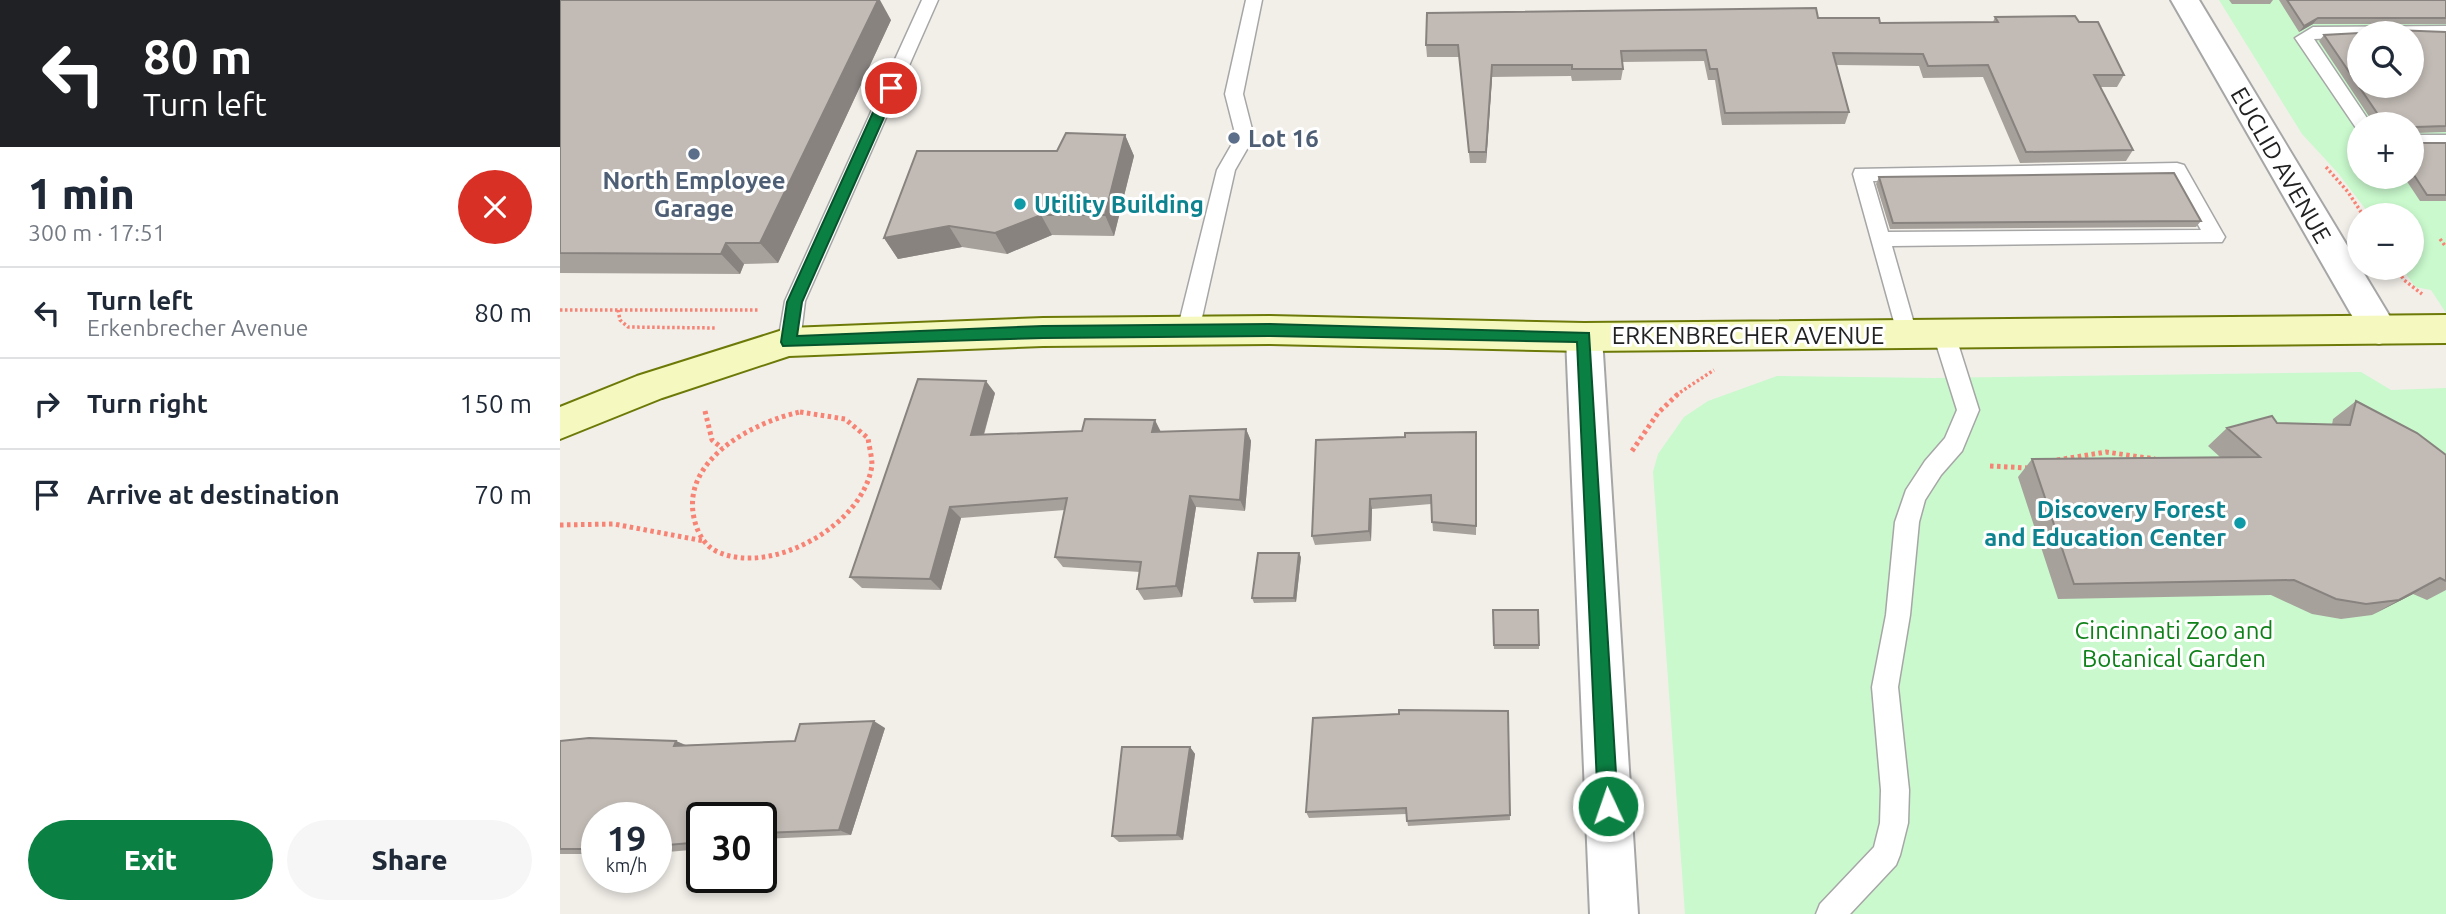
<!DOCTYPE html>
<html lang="en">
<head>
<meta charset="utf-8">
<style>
  :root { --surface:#fff; --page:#f6f6f7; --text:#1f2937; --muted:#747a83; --line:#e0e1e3; --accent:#0b8043 }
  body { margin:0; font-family:Ubuntu,sans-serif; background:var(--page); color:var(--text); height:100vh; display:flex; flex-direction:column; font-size:26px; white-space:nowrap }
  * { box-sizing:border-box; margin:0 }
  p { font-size:23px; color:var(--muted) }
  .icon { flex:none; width:38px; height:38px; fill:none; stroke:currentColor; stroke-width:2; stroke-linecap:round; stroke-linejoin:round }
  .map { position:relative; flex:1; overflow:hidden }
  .side { display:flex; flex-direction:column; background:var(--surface); width:560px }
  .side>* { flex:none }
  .guide { background:#202124; color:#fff; overflow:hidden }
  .buttons { position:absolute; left:1787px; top:21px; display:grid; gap:14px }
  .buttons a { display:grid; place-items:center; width:77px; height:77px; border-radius:50%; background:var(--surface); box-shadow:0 4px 10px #0003; font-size:35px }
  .speed { position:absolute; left:21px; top:802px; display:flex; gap:14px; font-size:35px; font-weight:700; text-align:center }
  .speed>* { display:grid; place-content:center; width:91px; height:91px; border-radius:50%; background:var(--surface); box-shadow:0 4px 10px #0003; line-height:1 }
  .speed small { font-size:18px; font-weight:400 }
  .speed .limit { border:4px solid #111; border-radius:10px; background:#fff; color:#111 }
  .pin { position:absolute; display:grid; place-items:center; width:60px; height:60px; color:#fff; margin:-30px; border:4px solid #fff; border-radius:50%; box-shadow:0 2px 7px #0007 }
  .me { position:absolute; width:77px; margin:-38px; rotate:357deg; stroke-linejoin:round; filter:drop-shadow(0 0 5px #0008) }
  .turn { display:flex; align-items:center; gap:24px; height:147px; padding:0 28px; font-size:32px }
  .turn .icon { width:91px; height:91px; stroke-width:2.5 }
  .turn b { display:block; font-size:49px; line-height:60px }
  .round { display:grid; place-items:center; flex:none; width:74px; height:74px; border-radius:37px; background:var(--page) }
  .overview { display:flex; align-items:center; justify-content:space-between; height:119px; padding:0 28px }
  h1 { font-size:42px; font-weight:800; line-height:52px }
  .primary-button { display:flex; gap:14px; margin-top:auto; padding:14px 28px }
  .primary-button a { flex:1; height:80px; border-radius:42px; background:var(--accent); color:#fff; font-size:28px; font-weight:800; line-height:80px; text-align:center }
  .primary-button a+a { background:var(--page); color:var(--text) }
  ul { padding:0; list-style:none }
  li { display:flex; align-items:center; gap:21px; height:91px; padding:0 28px; border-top:2px solid var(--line) }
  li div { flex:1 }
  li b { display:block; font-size:26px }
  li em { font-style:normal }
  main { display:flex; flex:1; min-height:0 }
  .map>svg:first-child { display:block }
  .park { fill:#c9f9cd; fill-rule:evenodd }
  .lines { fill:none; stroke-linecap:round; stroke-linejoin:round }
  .lane-casing { stroke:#a6a6a6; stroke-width:3 }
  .street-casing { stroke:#a6a6a6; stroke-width:4 }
  .secondary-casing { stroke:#6d7a08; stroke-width:4 }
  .path-far1 { stroke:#f78375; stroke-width:3.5; stroke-dasharray:2.5 2.5; stroke-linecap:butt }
  .path { stroke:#f78375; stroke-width:5; stroke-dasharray:3.5 3.5; stroke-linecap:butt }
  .lane { fill:#fff; fill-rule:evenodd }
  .street { fill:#fff; fill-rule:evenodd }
  .secondary { fill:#f5f9c0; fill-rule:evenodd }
  .wall { fill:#a7a19c }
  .shaded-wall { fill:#88837f }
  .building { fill:#c2bbb5; stroke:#88837f; stroke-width:2 }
  .route { fill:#0b8043; stroke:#07532c; stroke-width:2 }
  .service-dot { fill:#5c6f8a; stroke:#fff; stroke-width:2.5 }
  .culture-dot { fill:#0f9aa8; stroke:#fff; stroke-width:2.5 }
  .labels { text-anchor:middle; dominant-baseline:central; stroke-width:6; stroke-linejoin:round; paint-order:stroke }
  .service-label { font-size:24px; font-weight:bold; fill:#4e5e75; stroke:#fff; text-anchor:start }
  .street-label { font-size:24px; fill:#222; stroke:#fff }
  .culture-label { font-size:24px; font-weight:bold; fill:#0d838f; stroke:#fff; text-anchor:start }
  .park-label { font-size:24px; fill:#0f8119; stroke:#fff }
</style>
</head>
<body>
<main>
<section class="side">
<div class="guide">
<div class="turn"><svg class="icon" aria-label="left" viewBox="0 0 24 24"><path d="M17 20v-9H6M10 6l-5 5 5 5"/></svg><div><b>80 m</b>Turn left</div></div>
</div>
<div class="overview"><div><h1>1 min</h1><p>300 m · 17:51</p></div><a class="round" style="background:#d93025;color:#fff"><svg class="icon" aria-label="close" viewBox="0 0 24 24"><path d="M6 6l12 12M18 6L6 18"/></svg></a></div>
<ul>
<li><svg class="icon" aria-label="left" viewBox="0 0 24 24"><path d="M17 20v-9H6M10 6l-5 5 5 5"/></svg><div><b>Turn left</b><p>Erkenbrecher Avenue</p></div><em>80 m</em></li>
<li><svg class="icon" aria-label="right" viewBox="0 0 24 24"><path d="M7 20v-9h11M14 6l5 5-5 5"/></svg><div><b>Turn right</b></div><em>150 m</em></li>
<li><svg class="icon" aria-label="arrive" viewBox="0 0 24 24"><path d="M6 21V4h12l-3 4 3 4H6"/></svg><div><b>Arrive at destination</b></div><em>70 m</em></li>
</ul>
<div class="primary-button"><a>Exit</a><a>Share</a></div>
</section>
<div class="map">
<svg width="1886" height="914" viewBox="0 0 1886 914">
  <rect width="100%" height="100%" fill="#f2efe9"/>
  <path class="park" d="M1659,0H1886V313L1871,290L1855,287L1842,268H1852V215H1810L1778,173L1742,134ZM1799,33H1852V86H1799ZM1799,124H1852V177H1799Z
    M1801,372L1831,390L1886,388V914H1125L1093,472L1098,454L1124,417L1148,401L1217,376L1374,378Z"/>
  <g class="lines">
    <defs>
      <path id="lane" d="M362,0H378L245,301L240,342L236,348L229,350L222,348L218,342L225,301Z
        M686,0H702L683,94L694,137L675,170L639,331L635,337L628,339L621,337L617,331L657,170L676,137L665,94Z
        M1886,26V36L1799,33V37L1754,39L1811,124H1799V129L1796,128L1735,38L1753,27Z
        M1852,135H1886V147H1852Z
        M1617,163L1624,165L1662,232L1665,237L1662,242L1332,246L1357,334L1353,340L1346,342L1339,340L1293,174L1295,169ZM1611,177L1641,230L1328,232L1313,181Z
        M1384,326L1391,328L1395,334L1419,410L1402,451L1381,475L1365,500L1359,522L1350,615L1338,687L1349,790L1348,823L1340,855L1336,865L1290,914H1256L1260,904L1314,847L1320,823L1321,790L1312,687L1326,615L1335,522L1346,490L1365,461L1385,438L1397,410L1373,334L1377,328Z"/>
      <path id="street" d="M1611,0H1639L1832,320L1837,330L1832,340L1819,344L1806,340Z
        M1024,323L1037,327L1042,337L1078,914H1030L1006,337L1011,327Z"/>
      <path id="secondary" d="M1886,315V343L1024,351L709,344L483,346L229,356L102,398L0,439V407L77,376L229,328L483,318L709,316L1024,323Z"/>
    </defs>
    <use href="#lane" class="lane-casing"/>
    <use href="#street" class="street-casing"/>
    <use href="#secondary" class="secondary-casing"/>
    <path class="path-far1" d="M1766,167L1788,192L1803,215
      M1880,239L1886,247
      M1836,268L1844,280L1862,294
      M0,310H200
      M58,310L60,320L68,327L157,328
      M1116,395L1154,370"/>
    <path class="path" d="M145,411L152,440L162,448
      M240,412L285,419L308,438C309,446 312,457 312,465C304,525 212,576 158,552C144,546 137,532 134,518C121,459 194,422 240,412Z
      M1072,451L1098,413L1119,393
      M1497,460L1546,452L1595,459
      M1430,466L1468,468
      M0,525L54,524L144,541"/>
    <use href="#lane" class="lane"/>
    <use href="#street" class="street"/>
    <use href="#secondary" class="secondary"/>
  </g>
  <path class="wall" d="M0,0L331,20L218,263L184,264L180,274L0,273Z
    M1669,0H1713L1710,4H1672Z
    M1719,0H1886V24H1753L1739,32Z
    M1435,17L1519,22L1564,75L1557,87H1540L1573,150L1566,161L1460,163L1423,77L1363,78L1359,66L1276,65L1289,112L1285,124L1162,125L1155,80H1148L1144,61L1062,62L1063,69L1061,80L1012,81L1011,76L932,77L926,163H910L899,57H867L866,45L1258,18L1320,23L1356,24L1433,22Z
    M1886,32V132L1856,133L1855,141L1858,143H1886V201H1860L1844,177H1852V124H1805L1807,122L1812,121L1759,41L1764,35Z
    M565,135L574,156L554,236L492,235L447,254L402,247L338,259L324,238L497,151Z
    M1319,177L1641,221L1636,227L1330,229L1316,184Z
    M435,393L424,435L601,432L686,429L691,441L685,511L636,507L622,597L584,600L577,589L580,572L503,567L495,557L505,510L401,518L381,590L302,588L290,577Z
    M1796,401L1886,455V590L1867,600L1853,594L1812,615L1781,619L1752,614L1711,595L1498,599L1458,477L1472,459L1660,457L1648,446L1667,428L1717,423L1772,425L1773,419Z
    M756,440L917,443L916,535L873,531L871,504L812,509L811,541L755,545L752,536Z
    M741,557L736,602L694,603L692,598Z
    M933,610L979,645V649H934Z
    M948,711L950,820L848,826L846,814L749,818L746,812Z
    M325,728L291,835L201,839V817H142V849L96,853V817H37V854H0V741H116L126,745L235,741Z
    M630,747L635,754L623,840L559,842L552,836Z"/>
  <path class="shaded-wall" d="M318,0H320L331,20L218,263L200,243Z
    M1758,18L1753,24L1739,32L1744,26Z
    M932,65V77L926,163V152Z
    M565,135L574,156L554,236L545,215Z
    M481,215L492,235L447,254L435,233Z
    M389,226L402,247L338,259L324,238Z
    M166,243L184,264L180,274L161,254Z
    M426,381L435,393L420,447L411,435Z
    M595,420L601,432H592Z
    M686,429L691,441L685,511L680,500Z
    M630,496L636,507L622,597L616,586Z
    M810,499L812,509L811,541L809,531Z
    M390,507L401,518L381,590L370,579Z
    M739,553L741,557L736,602L734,598Z
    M1880,578L1853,594L1812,615L1839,600Z
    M314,721L325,728L291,835L279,830Z
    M116,741L131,748L114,746Z
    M630,747L635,754L623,840L617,835Z"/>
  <path class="building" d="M0,0H318L200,243H166L161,254L0,253Z
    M1727,0H1886V18H1758L1744,26Z
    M1256,8L1258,18H1319L1320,23L1438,22L1435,17L1515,16L1519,22H1538L1564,75H1534L1573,150L1466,152L1428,65L1368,66L1363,54L1273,53L1289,112L1165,113L1157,69H1150L1146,50L1061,51L1063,69H1012V65H932L926,152H909L898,45H866L867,13Z
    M1807,29L1886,32V126L1856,127L1855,141L1858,143H1886V195H1867L1852,172V124H1809L1807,122L1818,120L1819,116L1764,35L1799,33V86H1852V33H1801H1804Z
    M506,133L565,135L545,215H481L435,233L389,226L324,238L357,151H497Z
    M1614,173L1641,221L1333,223L1319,177Z
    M358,379L426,381L411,435L522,431L525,419L595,420L592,432L686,429L680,500L630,496L616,586L577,589L581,562L495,557L507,498L390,507L370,579L290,577Z
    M1796,401L1857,433L1886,455V581L1880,578L1839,600L1806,604L1776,599L1734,580L1514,584L1472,459L1700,457L1667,428L1712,416L1717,423L1790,425Z
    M916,432V526L872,522L871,495L810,499L809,531L752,536L756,440L845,437V433Z
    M698,553H739L734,598H692Z
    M933,610H978L979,645H934Z
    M839,710L948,711L950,815L847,821L846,808L746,812L753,718L839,714Z
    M314,721L279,830L201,833V817H142V842L96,846V817H37V849H0V741L29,738L116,741L114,746L235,741L240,724Z
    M562,747H630L617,835L552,836Z"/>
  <path class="route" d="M331,84L337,88L242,302L237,336L483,326L709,324L1029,333L1058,806L1055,813L1048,815L1041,813L1038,806L1017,342L709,336L483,338L223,346L221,342L227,302L324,88Z"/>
  <g class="service-dot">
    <circle cx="674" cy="138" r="7"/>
    <circle cx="134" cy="154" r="7"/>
  </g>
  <g class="culture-dot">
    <circle cx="460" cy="204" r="7"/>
    <circle cx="1680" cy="523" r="7"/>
  </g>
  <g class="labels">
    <g class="service-label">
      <text x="688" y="138">Lot 16</text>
      <text x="134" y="180" text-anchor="middle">North Employee<tspan x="134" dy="28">Garage</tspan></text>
    </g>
    <g class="street-label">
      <text transform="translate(1721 165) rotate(60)">EUCLID AVENUE</text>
      <text x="1188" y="335">ERKENBRECHER AVENUE</text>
    </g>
    <g class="culture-label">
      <text x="474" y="204">Utility Building</text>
      <text x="1666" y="509" text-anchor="end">Discovery Forest<tspan x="1666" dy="28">and Education Center</tspan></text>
    </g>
    <g class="park-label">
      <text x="1614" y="630">Cincinnati Zoo and<tspan x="1614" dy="28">Botanical Garden</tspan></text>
    </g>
  </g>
</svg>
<div class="buttons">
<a><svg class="icon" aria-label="search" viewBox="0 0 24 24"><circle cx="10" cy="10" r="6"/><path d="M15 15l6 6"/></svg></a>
<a>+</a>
<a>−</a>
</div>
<div class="speed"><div>19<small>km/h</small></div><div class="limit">30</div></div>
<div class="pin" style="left:331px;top:88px;background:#d93025"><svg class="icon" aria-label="arrive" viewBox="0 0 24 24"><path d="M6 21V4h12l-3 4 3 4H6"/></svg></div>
<svg class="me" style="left:1048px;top:806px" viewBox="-20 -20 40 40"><circle r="17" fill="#0b8043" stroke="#fff" stroke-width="3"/><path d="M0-11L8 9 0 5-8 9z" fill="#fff"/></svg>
</div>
</main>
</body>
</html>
